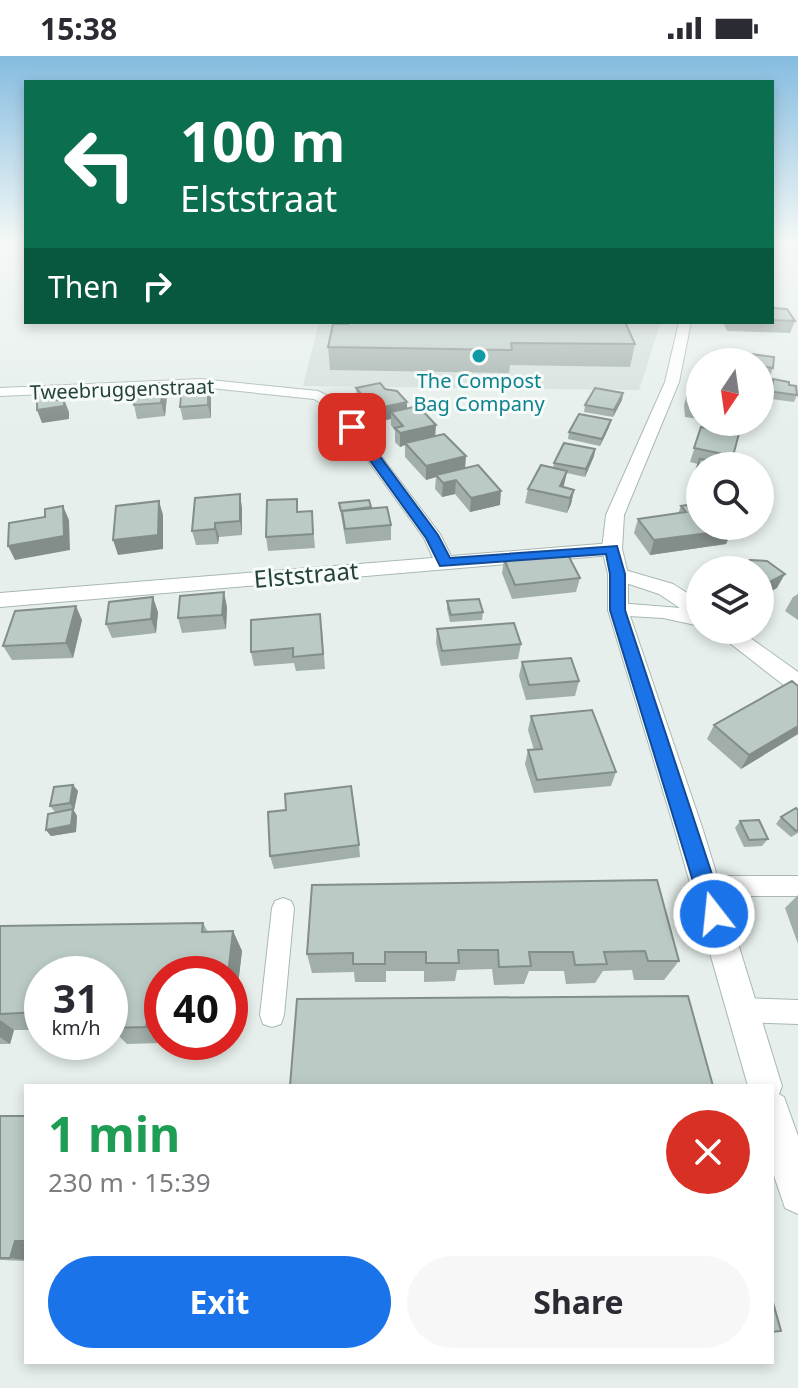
<!DOCTYPE html>
<html lang="en">
<head>
<meta charset="utf-8">
<style>
  :root { --surface:#fff; --page:#f7f7f7; --text:#2b2b33; --muted:#7c7c81; --accent:#1a73e8 }
  body { margin:0; font-family:"Noto Sans",sans-serif; background:var(--page); color:var(--text); height:100vh; display:flex; flex-direction:column; font-size:30px; white-space:nowrap }
  * { box-sizing:border-box; margin:0 }
  p { font-size:26px; color:var(--muted) }
  .icon { flex:none; width:44px; height:44px; fill:none; stroke:currentColor; stroke-width:2; stroke-linecap:round; stroke-linejoin:round }
  .map { position:relative; flex:1; overflow:hidden }
  .details { position:absolute; left:24px; top:1028px; width:750px; height:280px; display:flex; flex-direction:column; background:var(--surface); border-radius:0px; box-shadow:0 4px 12px #0003 }
  .details>* { flex:none }
  .banner { position:absolute; left:24px; top:24px; width:750px; height:244px; border-radius:0px; box-shadow:0 4px 12px #0003; background:#0b6e4f; color:#fff; overflow:hidden }
  .needle { width:52px; rotate:193deg }
  .controls { position:absolute; left:686px; top:292px; display:grid; gap:16px }
  .controls a { display:grid; place-items:center; width:88px; height:88px; border-radius:50%; background:var(--surface); box-shadow:0 4px 12px #0003; font-size:40px }
  .speed { position:absolute; left:24px; top:900px; display:flex; gap:16px; font-size:40px; font-weight:700; text-align:center }
  .speed>* { display:grid; place-content:center; width:104px; height:104px; border-radius:50%; background:var(--surface); box-shadow:0 4px 12px #0003; line-height:1 }
  .speed small { font-size:20px; font-weight:400 }
  .speed .limit { border:12px solid #d22; background:#fff; color:#111 }
  .pin { position:absolute; display:grid; place-items:center; width:68px; height:68px; color:#fff; margin:-34px; border-radius:16px; box-shadow:0 4px 12px #0006 }
  .me { position:absolute; width:88px; margin:-44px; rotate:344deg; stroke-linejoin:round; filter:drop-shadow(0 0 6px #0008) }
  .turn { display:flex; align-items:center; gap:28px; height:168px; padding:0 24px; font-size:36px }
  .turn .icon { width:104px; height:104px; stroke-width:2.5 }
  .turn b { display:block; font-size:56px; line-height:68px }
  .then { display:flex; align-items:center; height:76px; padding:0 24px; background:#0003; gap:16px; font-size:30px }
  .round { display:grid; place-items:center; flex:none; width:84px; height:84px; border-radius:42px; background:var(--page) }
  .summary { display:flex; align-items:center; justify-content:space-between; height:136px; padding:0 24px }
  h1 { font-size:48px; font-weight:700; line-height:60px; color:#1e9e55 }
  .cta { display:flex; gap:16px; margin-top:auto; padding:16px 24px }
  .cta a { flex:1; height:92px; border-radius:48px; background:var(--accent); color:#fff; font-size:32px; font-weight:700; line-height:92px; text-align:center }
  .cta a+a { background:var(--page); color:var(--text) }
  .status { display:flex; justify-content:space-between; align-items:center; height:56px; padding:0 40px; background:var(--surface); direction:ltr }
  .status svg { height:22px; fill:currentColor }
  .map>svg:first-child { display:block }
  .built { fill:#d4dfda }
  .lines { fill:none; stroke-linecap:round; stroke-linejoin:round }
  .service-casing { stroke:#a8b8b2; stroke-width:2 }
  .minor-casing { stroke:#a8b8b2; stroke-width:2 }
  .tertiary-casing { stroke:#a8b8b2; stroke-width:2 }
  .service { fill:#fff; fill-rule:evenodd }
  .minor { fill:#fff; fill-rule:evenodd }
  .tertiary { fill:#fff; fill-rule:evenodd }
  .wall { fill:#a1aea9 }
  .shaded-wall { fill:#838d89 }
  .building { fill:#bbcac4; stroke:#838d89; stroke-width:2 }
  .route { fill:#1a73e8; stroke:#114b97; stroke-width:2 }
  .culture-dot { fill:#0f9aa8; stroke:#f7fbf9; stroke-width:3 }
  .labels { text-anchor:middle; dominant-baseline:central; stroke-width:6; stroke-linejoin:round; paint-order:stroke }
  .far-culture-label { font-size:20px; fill:#0d838f; stroke:#f7fbf9 }
  .far-street-label { font-size:20px; fill:#24423a; stroke:#f7fbf9 }
  .street-label { font-size:24px; fill:#24423a; stroke:#f7fbf9 }
</style>
</head>
<body>
<div class="status"><b>15:38</b><svg viewBox="0 0 49 12"><path d="M0 12V9h3v3zM5 12V6h3v6zM10 12V3h3v9zM15 12V0h3v12zM26 1h20v11H26zM47 4h2v5h-2z"/></svg></div>
<div class="map">
<svg width="798" height="1332" viewBox="0 0 798 1332">
  <rect width="100%" height="100%" fill="#e6efeb"/>
  <path class="built" d="M319,266H661L639,334L303,330Z"/>
  <g class="lines">
    <defs>
      <path id="service" d="M706,820H798V840H706L698,837L695,830L698,823Z
        M283,842L291,845L294,852L284,959L281,968L272,971L263,968L260,959L272,852L275,845Z
        M742,942L798,944V968L742,966L733,963L730,954L733,945Z"/>
      <path id="minor" d="M201,323L318,335L340,346L440,478L451,500L612,487L622,493L612,499L0,551V537L433,502L424,482L330,352L314,343L201,331L0,340V332Z
        M618,512L673,528L700,545V570L663,562L611,559L608,554L611,549L618,547L680,552L659,538L611,522L608,518Z
        M713,574H739L798,616V636L790,634Z"/>
      <path id="tertiary" d="M679,266H691L679,326L624,459L622,493L628,518V554L702,771L782,1030L779,1038L784,1041L798,1080V1158L785,1152L772,1114V1030H748L674,771L608,554V518L602,493L606,459L665,326Z"/>
    </defs>
    <use href="#service" class="service-casing"/>
    <use href="#minor" class="minor-casing"/>
    <use href="#tertiary" class="tertiary-casing"/>
    <use href="#service" class="service"/>
    <use href="#minor" class="minor"/>
    <use href="#tertiary" class="tertiary"/>
  </g>
  <path class="wall" d="M772,252L795,265L790,277L727,275L723,266H772Z
    M190,266H203L202,268H190Z
    M333,268L635,288L630,311L510,309L509,317L330,314L328,291Z
    M722,294L774,301L773,312L768,325L760,323V306H718Z
    M773,323L789,329L797,339L794,346L764,342V334L767,327L771,328Z
    M164,327L167,340L165,360L137,363L134,349L142,332Z
    M356,332L385,333L407,346V353L435,380L500,449L470,456L455,438L442,441L435,433L436,421L426,424L405,401V389L400,391L395,386V375L391,369V363L374,366L357,345Z
    M688,335L700,337V363L685,361L684,349Z
    M623,337L622,344L613,361L584,356L585,349Z
    M211,341V362L183,364L180,351Z
    M609,371L600,390L568,383L569,376Z
    M701,371L733,400L730,409L700,410V442L687,440L698,408L690,406Z
    M595,393L594,400L585,421L567,417L563,431L574,434L571,448L567,457L525,447L528,433L553,412L554,407Z
    M240,438L242,453V479L219,481L218,488L196,489L192,475Z
    M339,447L371,452L391,469V484L346,488Z
    M681,450L732,474L726,488L650,499L634,477L638,463L678,458Z
    M298,456L313,470L315,492L268,495L266,481Z
    M504,503L580,522L576,536L512,543L502,517Z
    M798,538V564L785,555L793,541Z
    M447,545L483,556L482,564L450,566L447,553Z
    M227,551L226,573L182,577L178,562Z
    M158,556L156,577L112,582L106,568Z
    M82,564L73,602L12,604L3,590Z
    M322,572L325,613L296,615L294,607L254,610L251,596Z
    M437,573L521,588L518,603L441,610L436,587Z
    M522,606L579,625L575,640L526,644L519,620Z
    M798,630V678L741,713L707,683L714,669Z
    M531,660L616,716L611,730L534,737L525,708L528,694H534L528,674Z
    M73,729L78,735L74,754H73L77,760L76,776L51,780L46,774L55,756L50,750Z
    M286,754L359,789L360,801L274,813L270,800Z
    M798,754V777L791,781L776,768L781,761Z
    M740,765L768,783L762,790L744,791L735,772Z
    M657,824L679,905L664,924H634L632,914L603,915L595,927L566,928L564,915H529L524,928L494,929L492,913L457,914L455,925L424,926V915H386V926H355L354,916L312,917L307,898Z
    M798,839V888L785,852Z
    M203,867L208,876L233,875L242,895L231,987L202,988L200,986H230V918H162V977L160,987L127,988L113,974H110V918H42V979L35,974H14L10,988H0V870Z
    M51,986H83L82,989L56,990Z
    M0,1060H26V1205L0,1204Z"/>
  <path class="shaded-wall" d="M164,327L167,340L165,360L161,347Z
    M208,328L211,341V362L208,349Z
    M56,335L61,348L64,343L69,356V363L42,367L37,354L56,344Z
    M623,337L622,344L613,361L614,354Z
    M407,346V359L391,356V363L374,366V353Z
    M611,364L609,371L600,390L602,383Z
    M436,369L435,383L405,387V389L400,391V377Z
    M595,393L594,400L585,421L586,413Z
    M466,400L465,414L436,419V421L426,424V410Z
    M567,415L564,429L559,440L560,430Z
    M456,424L455,438L442,441L443,427Z
    M574,434L571,448L567,457L570,442Z
    M501,435L500,449L470,456L471,442Z
    M240,438L242,453V479L240,465Z
    M159,445L163,459V493L118,499L113,484Z
    M63,450L69,464L70,494L15,504L8,490Z
    M215,467L219,481L218,488L215,473Z
    M732,474L726,488L650,499L654,484Z
    M785,518L777,532L760,542V531Z
    M224,536L227,551L226,573L222,559Z
    M153,541L158,556L156,577L151,563Z
    M76,550L82,564L73,602L66,587Z
    M798,670V678L741,713L749,699Z
    M73,729L78,735L74,754L70,747Z
    M73,753L77,760L76,776L51,780L46,774Z
    M233,875L242,895L231,987L230,918H228Z
    M149,956L162,972L160,987L146,971Z
    M0,964L14,974L10,988L0,981Z
    M15,1185L26,1187V1204L10,1202Z"/>
  <path class="building" d="M772,252L787,253L795,265L772,264Z
    M348,266H625L635,288L511,287L512,294L328,291L333,268H348Z
    M722,294L774,301L773,312L760,310V306H733L720,304Z
    M773,323L789,326V329L796,330L797,339L767,335V327L773,328Z
    M164,327L161,347L134,349L136,333L142,332L143,328Z
    M380,327L385,333L397,335L407,346L374,353L356,332Z
    M208,328V349L180,351L182,330Z
    M595,332L623,337L614,354L585,349Z
    M56,335V344L64,343V350L37,354V337Z
    M688,335L700,337V349L689,348Z
    M418,350L436,369L400,377L395,372L403,370L391,356Z
    M579,358L611,364L602,383L569,376Z
    M719,366L741,370L733,400L694,392L701,371L717,374Z
    M444,378L466,400L426,410L405,387Z
    M564,387L595,393L586,413L554,407Z
    M700,403L735,410H700V427L692,426Z
    M478,409L501,435L471,442L456,424L443,427L436,419Z
    M541,409L567,415L560,430L574,434L570,442L528,433Z
    M760,434L766,435L764,447L760,446Z
    M240,438V465L215,467V473L192,475L195,442Z
    M297,443V456L312,455L313,478L266,481L267,444Z
    M369,444L371,451L341,455L339,447Z
    M159,445L158,479L113,484L116,450Z
    M700,447V470H729L732,474L654,484L638,463L686,456L681,450Z
    M63,450L64,480L8,490L9,467L45,461V453Z
    M387,451L391,469L345,473L342,455Z
    M567,497L580,522L515,529L504,503Z
    M750,504L767,505L785,518L760,531V514H729Z
    M224,536L222,559L178,562L180,540Z
    M153,541L151,563L106,568L109,546Z
    M479,543L483,556L451,559L447,545Z
    M76,550L66,587L3,590L15,555Z
    M320,558L323,598L293,601V592L251,596V564Z
    M514,567L521,588L442,595L437,573Z
    M571,602L579,625L529,629L522,606Z
    M792,625L798,630V670L749,699L714,669Z
    M592,654L616,716L537,724L528,694L542,693L531,660Z
    M73,729L70,747L50,750L54,731Z
    M351,730L359,789L270,800L268,756L286,754L285,738Z
    M796,752L798,754V774L796,775L781,761Z
    M73,753L71,769L46,774L48,758Z
    M759,764L768,783L749,784L740,765Z
    M657,824L679,905H648L645,895L604,896L607,908L575,909L573,896H529L531,910L499,911L498,894H458L459,907H426V896H385V908H353V897L307,898L312,829Z
    M203,867L202,876L233,875L228,918H162V956H149L146,971L110,972L114,957H110V918H42V973L35,974L40,956L0,958V870Z
    M688,940L713,1030H290L297,943Z
    M0,1060H26V1185H15L10,1202H0Z
    M772,1243L781,1275L772,1276Z"/>
  <linearGradient id="sky" x2="0" y2="1"><stop stop-color="#84bce0"/><stop offset="0.5" stop-color="#f4f8f6"/><stop offset="1" stop-color="#f4f8f6" stop-opacity="0"/></linearGradient>
  <rect width="798" height="370" fill="url(#sky)"/>
  <path class="route" d="M348,368H356L438,479L450,502L617,490L625,518V554L725,858L722,865L714,868L706,865L703,858L610,554V518L606,498L440,510L426,482L348,374Z"/>
  <circle class="culture-dot" cx="479" cy="300" r="8"/>
  <g class="labels">
    <g class="far-culture-label">
      <text x="479" y="324">The Compost<tspan x="479" dy="23">Bag Company</tspan></text>
    </g>
    <g class="far-street-label">
      <text transform="translate(122 333) rotate(-2)">Tweebruggenstraat</text>
    </g>
    <g class="street-label">
      <text transform="translate(306 518) rotate(-5)">Elststraat</text>
    </g>
  </g>
</svg>
<div class="controls">
<a><svg class="needle" viewBox="-14 -14 28 28"><path d="M0-13l5 13h-10z" fill="#e53935"/><path d="M0 13l5-13h-10z" fill="#7c7c81"/></svg></a>
<a><svg class="icon" aria-label="search" viewBox="0 0 24 24"><circle cx="10" cy="10" r="6"/><path d="M15 15l6 6"/></svg></a>
<a><svg class="icon" aria-label="layers" viewBox="0 0 24 24"><path d="M12 4l9 5-9 5-9-5zM3 14l9 5 9-5"/></svg></a>
</div>
<div class="speed"><div>31<small>km/h</small></div><div class="limit">40</div></div>
<div class="pin" style="left:352px;top:371px;background:#d93025"><svg class="icon" aria-label="arrive" viewBox="0 0 24 24"><path d="M6 21V4h12l-3 4 3 4H6"/></svg></div>
<svg class="me" style="left:714px;top:858px" viewBox="-20 -20 40 40"><circle r="17" fill="#1a73e8" stroke="#fff" stroke-width="3"/><path d="M0-11L8 9 0 5-8 9z" fill="#fff"/></svg>
<div class="banner">
<div class="turn"><svg class="icon" aria-label="left" viewBox="0 0 24 24"><path d="M17 20v-9H6M10 6l-5 5 5 5"/></svg><div><b>100 m</b>Elststraat</div></div>
<div class="then">Then<svg class="icon" aria-label="right" viewBox="0 0 24 24"><path d="M7 20v-9h11M14 6l5 5-5 5"/></svg></div>
</div>
<section class="details">
<div class="summary"><div><h1>1 min</h1><p>230 m · 15:39</p></div><a class="round" style="background:#d93025;color:#fff"><svg class="icon" aria-label="close" viewBox="0 0 24 24"><path d="M6 6l12 12M18 6L6 18"/></svg></a></div>
<div class="cta"><a>Exit</a><a>Share</a></div>
</section>
</div>
</body>
</html>
